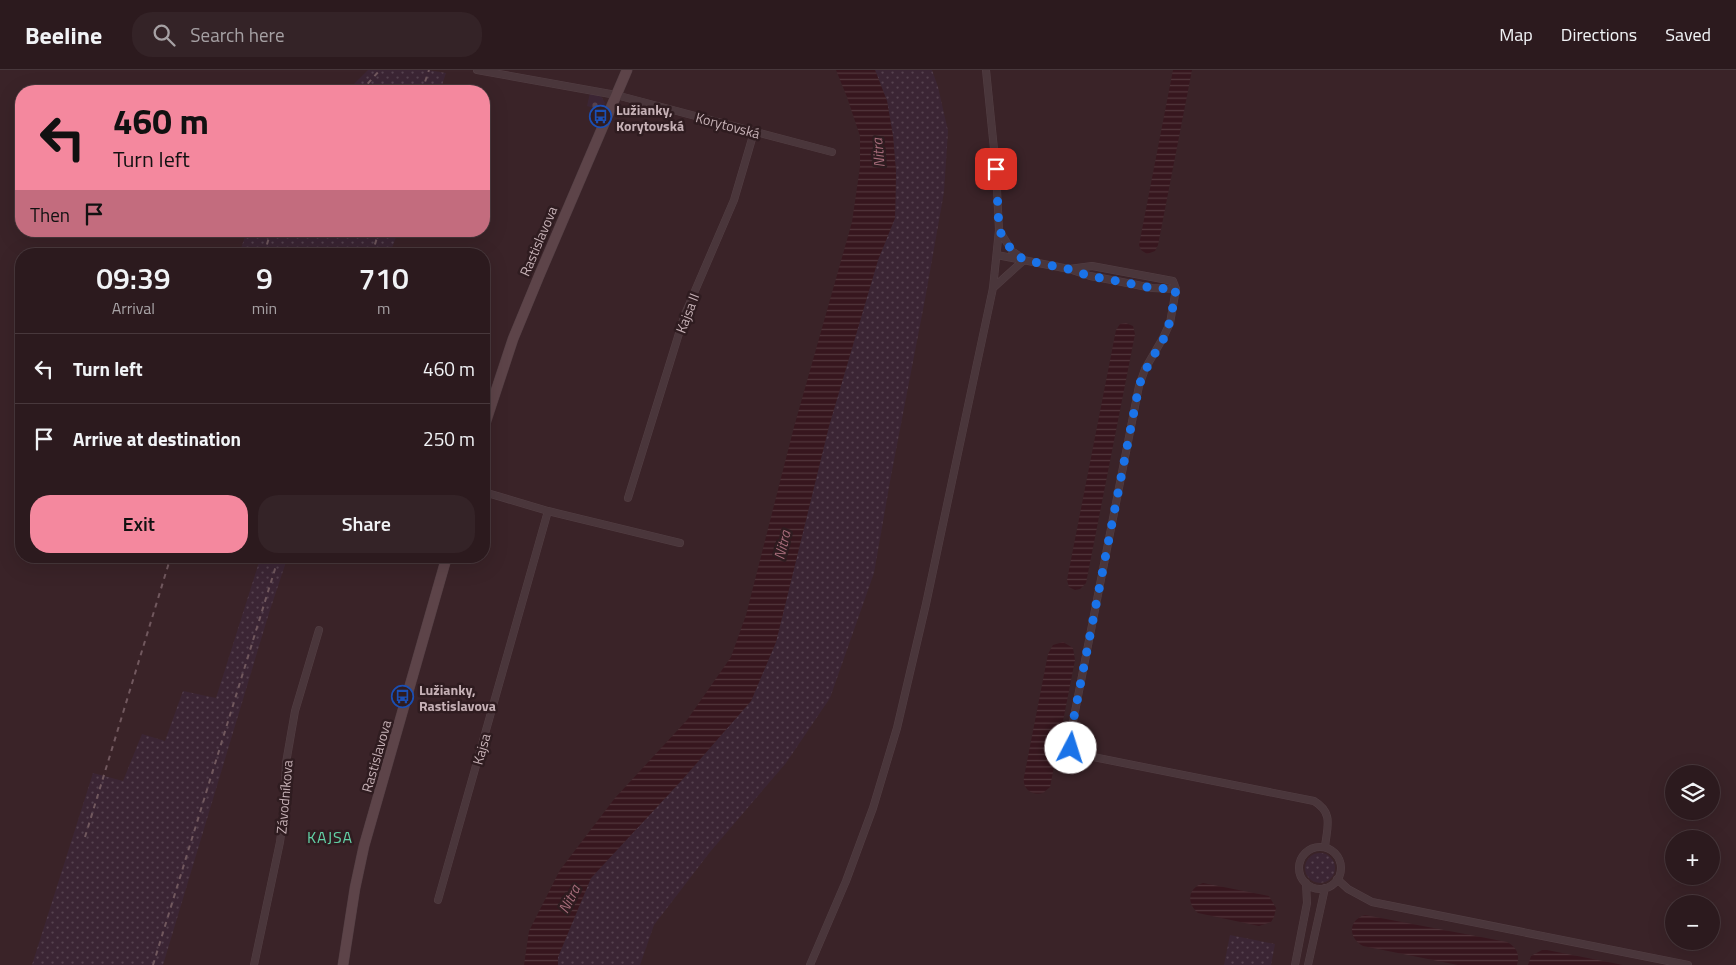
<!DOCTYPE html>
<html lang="en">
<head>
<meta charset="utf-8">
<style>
  :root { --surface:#2c1a1e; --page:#342327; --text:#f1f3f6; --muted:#a6a1a4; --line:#48383c; --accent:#f4889e }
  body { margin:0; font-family:"Titillium Web",sans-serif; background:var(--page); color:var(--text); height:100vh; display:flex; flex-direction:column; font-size:19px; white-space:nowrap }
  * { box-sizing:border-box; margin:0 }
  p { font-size:16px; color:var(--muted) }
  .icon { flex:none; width:28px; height:28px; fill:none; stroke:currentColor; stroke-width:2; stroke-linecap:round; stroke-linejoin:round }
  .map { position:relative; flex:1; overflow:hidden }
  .side { position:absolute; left:15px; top:178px; width:475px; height:315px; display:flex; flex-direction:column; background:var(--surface); border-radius:20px; box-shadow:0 5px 20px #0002,0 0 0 1px var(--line) }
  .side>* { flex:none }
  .top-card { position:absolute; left:15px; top:15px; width:475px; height:152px; border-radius:20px; box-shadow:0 5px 20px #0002,0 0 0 1px var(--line); background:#f4889e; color:#111; overflow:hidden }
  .tools { position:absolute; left:1665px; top:695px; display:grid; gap:10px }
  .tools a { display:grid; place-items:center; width:55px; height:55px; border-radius:50%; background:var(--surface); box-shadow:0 5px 20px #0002,0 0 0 1px var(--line); font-size:25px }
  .pin { position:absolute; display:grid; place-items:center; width:42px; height:42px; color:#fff; margin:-21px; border-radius:10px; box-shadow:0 2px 8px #0006 }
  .me { position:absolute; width:55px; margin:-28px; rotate:5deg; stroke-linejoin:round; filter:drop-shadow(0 0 4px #0008) }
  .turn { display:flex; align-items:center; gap:18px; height:105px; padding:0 15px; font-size:22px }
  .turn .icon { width:65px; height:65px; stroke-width:2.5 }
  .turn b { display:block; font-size:35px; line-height:42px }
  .then { display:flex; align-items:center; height:48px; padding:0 15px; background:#0003; gap:10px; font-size:19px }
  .eta { display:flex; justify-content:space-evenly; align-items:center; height:85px; text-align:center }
  .eta b { font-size:30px; font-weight:600; line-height:35px }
  .action { display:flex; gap:10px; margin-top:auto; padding:10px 15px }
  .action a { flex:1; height:58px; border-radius:20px; background:var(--accent); color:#111; font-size:20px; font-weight:600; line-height:58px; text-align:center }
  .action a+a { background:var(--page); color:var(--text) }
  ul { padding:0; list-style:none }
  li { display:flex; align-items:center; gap:15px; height:70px; padding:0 15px; border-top:1px solid var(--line) }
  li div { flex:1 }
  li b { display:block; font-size:19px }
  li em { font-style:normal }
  header { display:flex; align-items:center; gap:30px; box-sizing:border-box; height:70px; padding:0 25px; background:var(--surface); border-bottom:1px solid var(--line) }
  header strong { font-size:24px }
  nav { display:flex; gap:28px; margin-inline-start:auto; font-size:18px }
  .search { width:350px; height:45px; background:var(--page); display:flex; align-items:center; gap:12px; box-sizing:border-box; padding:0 18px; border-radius:20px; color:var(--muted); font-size:19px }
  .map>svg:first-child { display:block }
  .green { fill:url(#green-dots) }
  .cemetery { fill:url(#cemetery-stones) }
  .water { fill:url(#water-rules) }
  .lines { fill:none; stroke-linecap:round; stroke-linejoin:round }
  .street-casing { stroke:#533f44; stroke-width:8 }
  .secondary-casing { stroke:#533f44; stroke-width:11 }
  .street { stroke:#4a363b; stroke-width:7 }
  .secondary { stroke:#5d4449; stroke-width:10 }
  .rail { stroke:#71585e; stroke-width:2; stroke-dasharray:5 5; stroke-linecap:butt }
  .route { stroke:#1a73e8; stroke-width:9; stroke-dasharray:0 16.2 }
  .labels { text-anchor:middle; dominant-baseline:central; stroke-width:5; stroke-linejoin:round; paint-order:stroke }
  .poi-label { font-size:14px; font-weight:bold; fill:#c6b1b6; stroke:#2f1c20; text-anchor:start }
  .street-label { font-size:14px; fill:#c6b1b6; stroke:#2f1c20 }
  .water-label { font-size:15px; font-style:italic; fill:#a46b79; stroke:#2f1c20 }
  .quarter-label { font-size:16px; letter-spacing:1px; fill:#62d1a6; stroke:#2f1c20 }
</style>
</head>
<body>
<header>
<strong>Beeline</strong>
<div class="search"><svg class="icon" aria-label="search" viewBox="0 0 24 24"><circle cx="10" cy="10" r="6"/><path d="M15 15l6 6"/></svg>Search here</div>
<nav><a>Map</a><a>Directions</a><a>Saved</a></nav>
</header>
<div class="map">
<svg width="1736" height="895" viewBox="0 0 1736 895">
  <defs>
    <pattern id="green-dots" width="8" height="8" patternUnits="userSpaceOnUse" patternTransform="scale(1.25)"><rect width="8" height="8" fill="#3b2534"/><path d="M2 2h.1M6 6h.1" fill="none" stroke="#56424f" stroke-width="1.8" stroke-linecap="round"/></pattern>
    <pattern id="cemetery-stones" width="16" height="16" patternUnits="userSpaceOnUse" patternTransform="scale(1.25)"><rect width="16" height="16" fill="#3b2534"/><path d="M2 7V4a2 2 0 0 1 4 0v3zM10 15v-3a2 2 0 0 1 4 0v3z" fill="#56424f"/></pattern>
    <pattern id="water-rules" width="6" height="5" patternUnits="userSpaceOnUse" patternTransform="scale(1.25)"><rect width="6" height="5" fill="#37161e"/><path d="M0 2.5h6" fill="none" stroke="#52363c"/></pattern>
  </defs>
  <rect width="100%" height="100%" fill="#3a2328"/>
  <path class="green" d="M368,0H428L446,3L440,21H347Z
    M875,0H932L938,17L948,61L944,122L926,224L891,406L874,503L830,628L786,693L710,782L654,855L640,895H558V887L591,808L681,711L751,631L776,572L829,356L878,190L895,148L896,102L893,66L887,31Z
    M247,161H398L390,184H239Z
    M261,486H288L269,543L163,895H32L93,703L123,711L142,664L165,671L183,621L216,628Z
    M1305 798a15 15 0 1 1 30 0a15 15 0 1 1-30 0Z
    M1230,865L1275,874L1271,895H1224Z"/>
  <path class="cemetery" d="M590,23L601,26L605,33L601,40L587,36Z"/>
  <path class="water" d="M836,0H875L887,31L893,66L896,102L895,148L878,190L829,356L776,572L751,631L681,711L591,808L558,887V895H524L529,861L560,800L615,728L687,650L731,587L746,545L794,357L852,152L860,97V66L847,27Z
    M1173,0H1192L1158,175L1155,181L1147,184L1141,180L1139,175Z
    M1126,253L1133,256L1135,264L1086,513L1080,519L1075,520L1069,517L1067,510L1116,260L1120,254Z
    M1063,572L1073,578L1075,590L1051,712L1050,717L1043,723C1032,726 1022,719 1024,707L1048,584L1053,575Z
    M1203,813L1269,826L1276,838L1274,847L1271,852L1259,856L1198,843C1186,833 1188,818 1203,813Z
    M1365,845L1507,872C1517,877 1520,885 1517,895H1458L1363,876C1348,868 1348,850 1365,845Z
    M1542,880H1547L1623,895H1528L1531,886Z"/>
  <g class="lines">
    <defs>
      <path id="street" d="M477,0L616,25L832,82
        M999,160L1012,181L1022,188
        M997,185L1069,199L1090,206L1117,211L1152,218L1176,219
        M1069,199L1092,196L1173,211L1176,219L1170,253L1163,268L1145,299L1139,316L1070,667L1071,678L1078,684L1314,731C1334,743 1327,757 1325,777
        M993,218L1024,190
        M484,422L548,441L680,473
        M628,428L685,244L734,130L754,62
        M1299 798a21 21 0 1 1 42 0a21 21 0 1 1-42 0Z
        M1337,809L1348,819L1372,832L1688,895
        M438,830L548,441
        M254,895L280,772L284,741L286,693L295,641L319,560
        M810,895L846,811L873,738L897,658L926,534L993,218L999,160L996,99L986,0
        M1295,895L1307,833L1306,813
        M1308,895L1325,818"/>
      <path id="secondary" d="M484,357L513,269L539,206L627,0
        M343,895L355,818L364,776L447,486"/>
    </defs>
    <use href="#street" class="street-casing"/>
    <use href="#secondary" class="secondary-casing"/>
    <use href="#street" class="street"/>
    <use href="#secondary" class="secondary"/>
    <path class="rail" d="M361,21L380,0
      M422,21L429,0
      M264,184L271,161
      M372,184L379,161
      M85,767L171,486
      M153,895L279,486"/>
  </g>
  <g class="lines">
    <path class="route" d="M996,99L999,160L1012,181L1024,190L1068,199L1090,206L1117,211L1152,218L1176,219C1173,235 1171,252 1164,268C1155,284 1145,298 1139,316L1070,667L1071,678"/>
  </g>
  <defs>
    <symbol id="bus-ring" viewBox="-11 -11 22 22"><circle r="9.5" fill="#2f1c20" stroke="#1a4fb4" stroke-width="1.5"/><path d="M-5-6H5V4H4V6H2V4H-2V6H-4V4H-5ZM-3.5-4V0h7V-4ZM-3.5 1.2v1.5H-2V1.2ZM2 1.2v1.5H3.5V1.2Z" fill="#1a4fb4"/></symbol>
  </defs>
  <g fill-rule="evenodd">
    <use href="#bus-ring" x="588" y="34" width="25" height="25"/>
    <use href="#bus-ring" x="390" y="614" width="25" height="25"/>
  </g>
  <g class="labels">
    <g class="poi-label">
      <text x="616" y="39">Lužianky,<tspan x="616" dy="16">Korytovská</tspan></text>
      <text x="419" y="619">Lužianky,<tspan x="419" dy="16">Rastislavova</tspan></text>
    </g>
    <g class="street-label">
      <text transform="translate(728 55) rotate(15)">Korytovská</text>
      <text transform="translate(538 171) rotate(-67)">Rastislavova</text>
      <text transform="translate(687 243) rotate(-69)">Kajsa II</text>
      <text transform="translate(481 679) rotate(-74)">Kajsa</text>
      <text transform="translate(376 686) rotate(-74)">Rastislavova</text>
      <text transform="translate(284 727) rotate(-85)">Závodníkova</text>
    </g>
    <g class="water-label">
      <text transform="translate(878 83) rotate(-95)">Nitra</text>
      <text transform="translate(782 475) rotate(-77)">Nitra</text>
      <text transform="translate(569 829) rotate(-63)">Nitra</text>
    </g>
    <g class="quarter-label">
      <text x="330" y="767">KAJSA</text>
    </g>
  </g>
</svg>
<div class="tools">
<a><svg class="icon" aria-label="layers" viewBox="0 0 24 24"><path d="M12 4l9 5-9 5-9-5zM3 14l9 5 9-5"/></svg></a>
<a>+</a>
<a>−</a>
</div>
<div class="pin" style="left:996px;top:99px;background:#d93025"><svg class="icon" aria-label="arrive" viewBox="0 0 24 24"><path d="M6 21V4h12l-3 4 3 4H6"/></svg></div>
<svg class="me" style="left:1071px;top:678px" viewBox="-20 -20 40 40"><circle r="19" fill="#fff"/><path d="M0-13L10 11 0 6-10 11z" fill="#1a73e8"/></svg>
<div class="top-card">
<div class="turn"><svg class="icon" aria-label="left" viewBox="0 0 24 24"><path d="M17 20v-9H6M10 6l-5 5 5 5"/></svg><div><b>460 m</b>Turn left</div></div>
<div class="then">Then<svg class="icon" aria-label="arrive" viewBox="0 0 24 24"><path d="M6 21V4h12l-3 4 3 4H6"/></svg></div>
</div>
<section class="side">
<div class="eta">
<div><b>09:39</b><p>Arrival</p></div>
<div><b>9</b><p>min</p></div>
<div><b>710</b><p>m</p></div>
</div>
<ul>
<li><svg class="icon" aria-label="left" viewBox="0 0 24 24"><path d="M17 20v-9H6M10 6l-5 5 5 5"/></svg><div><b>Turn left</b></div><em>460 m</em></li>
<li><svg class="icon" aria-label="arrive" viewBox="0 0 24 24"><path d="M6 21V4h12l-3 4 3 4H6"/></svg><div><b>Arrive at destination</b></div><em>250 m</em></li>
</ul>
<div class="action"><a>Exit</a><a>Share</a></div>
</section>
</div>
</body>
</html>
